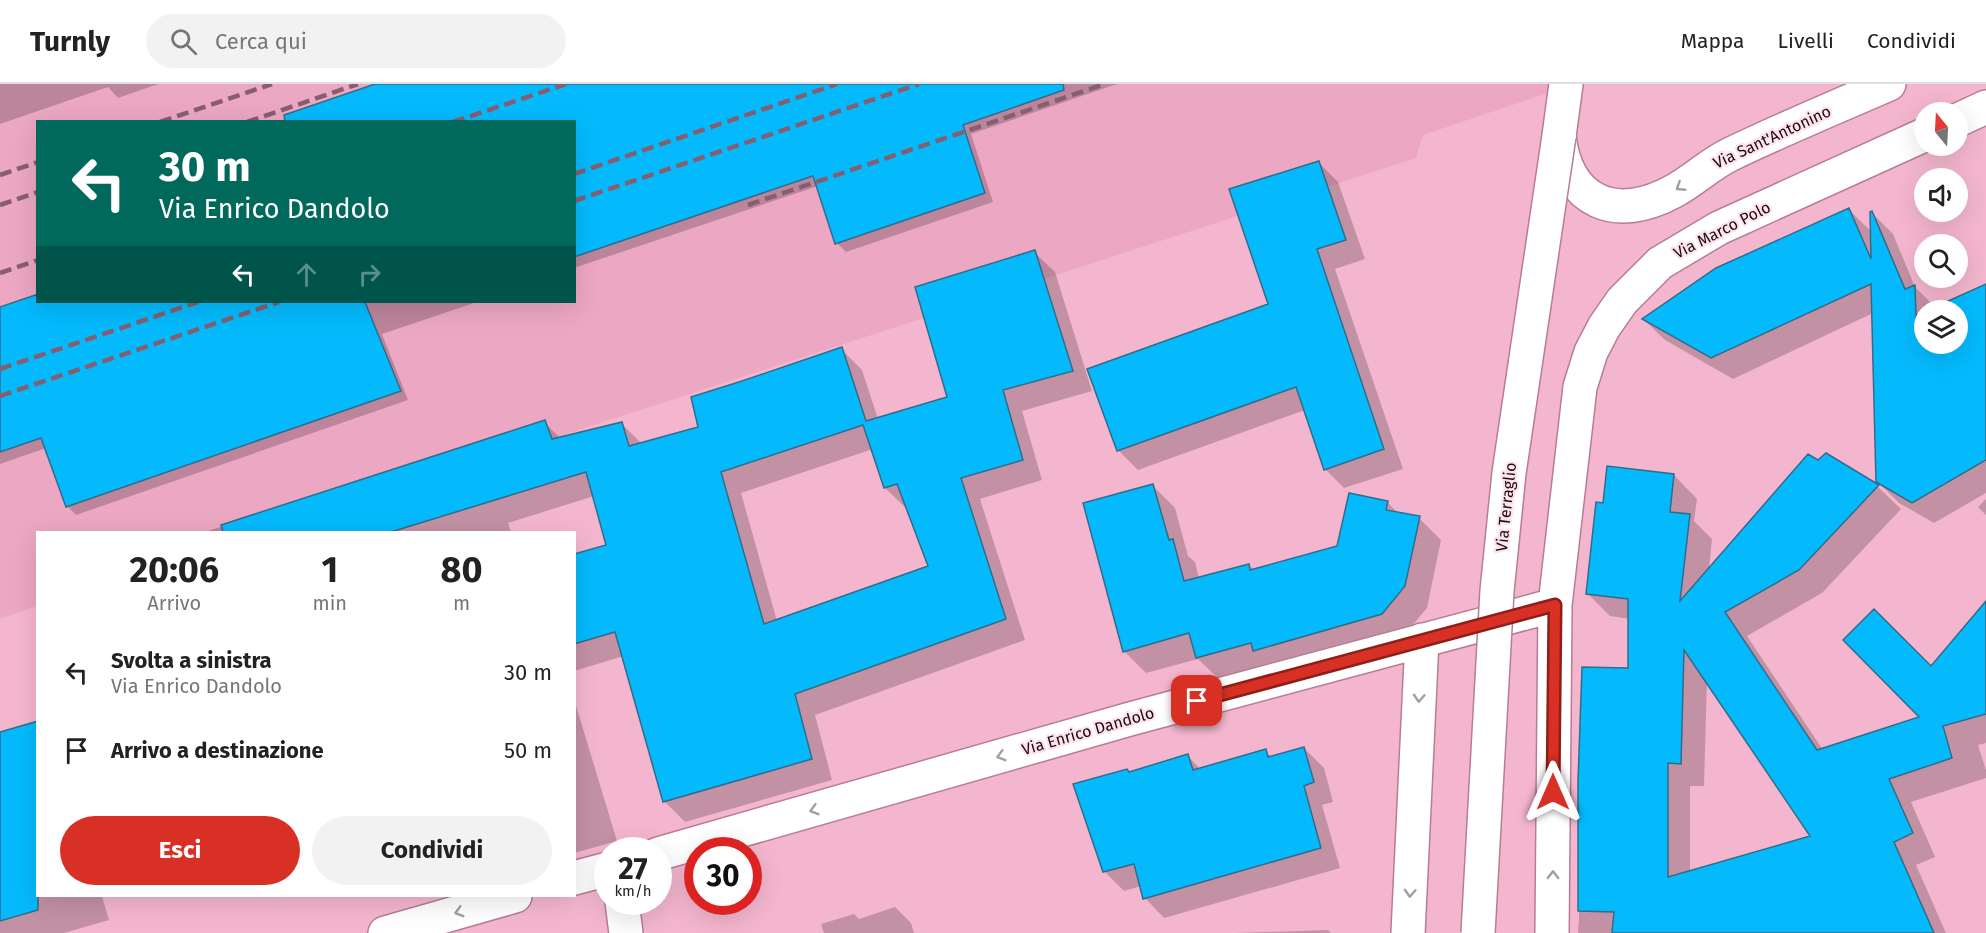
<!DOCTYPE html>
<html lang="it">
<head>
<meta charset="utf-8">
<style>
  :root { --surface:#fff; --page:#f2f2f2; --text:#222; --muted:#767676; --line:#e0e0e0; --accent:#d93025 }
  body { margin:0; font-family:"Fira Sans",sans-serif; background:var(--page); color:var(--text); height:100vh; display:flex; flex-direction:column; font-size:22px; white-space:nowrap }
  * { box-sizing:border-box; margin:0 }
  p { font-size:20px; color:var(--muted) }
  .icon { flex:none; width:33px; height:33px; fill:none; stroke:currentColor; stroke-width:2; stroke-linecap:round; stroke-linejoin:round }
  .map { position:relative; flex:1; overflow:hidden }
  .drawer { position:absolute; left:36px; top:447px; width:540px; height:366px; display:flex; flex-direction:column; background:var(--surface); border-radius:0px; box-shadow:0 6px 24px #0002 }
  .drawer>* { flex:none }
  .hud { position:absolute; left:36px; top:36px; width:540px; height:183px; border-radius:0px; box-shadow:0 6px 24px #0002; background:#00695c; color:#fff; overflow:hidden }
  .needle { width:39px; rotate:342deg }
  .controls { position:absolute; left:1914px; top:18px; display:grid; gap:12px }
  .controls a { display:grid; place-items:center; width:54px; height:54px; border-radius:50%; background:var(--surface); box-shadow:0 6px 24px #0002; font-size:30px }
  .speed { position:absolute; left:594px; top:753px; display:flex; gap:12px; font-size:30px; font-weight:700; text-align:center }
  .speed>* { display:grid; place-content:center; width:78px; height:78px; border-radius:50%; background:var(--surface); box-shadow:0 6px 24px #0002; line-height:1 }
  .speed small { font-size:15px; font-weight:400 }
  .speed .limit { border:9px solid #d22; background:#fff; color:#111 }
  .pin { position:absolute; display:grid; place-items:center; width:51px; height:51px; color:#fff; margin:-26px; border-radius:12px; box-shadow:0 3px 9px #0006 }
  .me { position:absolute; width:66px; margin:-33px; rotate:0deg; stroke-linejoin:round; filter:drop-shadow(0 0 4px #0008) }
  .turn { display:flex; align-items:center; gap:21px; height:126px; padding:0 24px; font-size:27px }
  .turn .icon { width:78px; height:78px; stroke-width:2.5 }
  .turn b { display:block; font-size:42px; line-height:51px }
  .lanes { display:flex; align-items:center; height:57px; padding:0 24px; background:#0003; justify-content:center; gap:30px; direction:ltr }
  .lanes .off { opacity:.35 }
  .eta { display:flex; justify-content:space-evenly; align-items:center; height:102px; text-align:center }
  .eta b { font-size:36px; font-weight:700; line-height:42px }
  .button { display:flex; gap:12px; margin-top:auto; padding:12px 24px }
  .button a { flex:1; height:69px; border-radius:36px; background:var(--accent); color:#fff; font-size:24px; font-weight:700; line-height:69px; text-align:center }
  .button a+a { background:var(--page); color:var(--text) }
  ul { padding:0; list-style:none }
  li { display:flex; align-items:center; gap:18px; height:78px; padding:0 24px }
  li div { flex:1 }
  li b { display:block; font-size:22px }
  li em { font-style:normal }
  header { display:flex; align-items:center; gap:36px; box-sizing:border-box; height:84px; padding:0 30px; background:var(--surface); border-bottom:2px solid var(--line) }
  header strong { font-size:28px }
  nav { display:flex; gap:33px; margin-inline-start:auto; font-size:21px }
  .search { width:420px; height:54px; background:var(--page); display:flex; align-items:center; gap:15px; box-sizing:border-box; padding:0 21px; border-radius:33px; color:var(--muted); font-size:22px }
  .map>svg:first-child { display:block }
  .built { fill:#eca7c2; fill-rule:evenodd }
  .shadow { fill:#0003; fill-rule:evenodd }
  .building { fill:#04bafd; stroke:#316c8a; stroke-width:1.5; fill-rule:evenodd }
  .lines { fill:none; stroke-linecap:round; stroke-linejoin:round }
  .minor-casing { stroke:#b77d94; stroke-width:36 }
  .tertiary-casing { stroke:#b77d94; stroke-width:36 }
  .primary-casing { stroke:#b77d94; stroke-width:36 }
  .minor { stroke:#fff; stroke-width:33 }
  .tertiary { stroke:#fff; stroke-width:33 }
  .primary { stroke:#fff; stroke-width:33 }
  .rail { stroke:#875e6f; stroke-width:4.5; stroke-dasharray:12 6; stroke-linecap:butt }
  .primary-bridge-casing { stroke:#b77d94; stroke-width:36; stroke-linecap:butt }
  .primary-bridge { stroke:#fff; stroke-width:33 }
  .oneway { stroke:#a59da1 }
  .route-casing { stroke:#8d1f18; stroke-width:15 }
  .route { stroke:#d93025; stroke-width:10 }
  .labels { text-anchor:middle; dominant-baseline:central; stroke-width:4.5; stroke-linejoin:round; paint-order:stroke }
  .street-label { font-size:16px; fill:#1f0a13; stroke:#fde3ec }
</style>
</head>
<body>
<header>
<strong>Turnly</strong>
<div class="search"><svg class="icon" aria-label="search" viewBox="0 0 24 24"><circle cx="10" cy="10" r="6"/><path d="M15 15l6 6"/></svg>Cerca qui</div>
<nav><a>Mappa</a><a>Livelli</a><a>Condividi</a></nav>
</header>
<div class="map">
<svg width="1986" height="849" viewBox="0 0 1986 849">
  <rect width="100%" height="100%" fill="#f4b6ce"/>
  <path class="built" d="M0,0H1575L1423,51L1416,74L265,448H38L37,522L0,535ZM38,38H574V218H38Z"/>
  <path class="shadow" d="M0,0H158L118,14L108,3L0,40Z
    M380,0H1117L971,50L993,118L846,168L837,159L818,102L574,184V38Z
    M1319,79L1338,98L1365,175L1335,185L1403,385L1344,404L1325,385L1305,326L1138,386L1118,366L1270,221Z
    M1849,126L1872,148V129L1893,150L1915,203L1936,224L1986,202V409L1934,439L1899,419L1877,397L1873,229L1733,295L1665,256L1644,236ZM1924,226H1958V260H1924Z
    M1034,168L1055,188L1092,307L1022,327L1042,396L980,415L1025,556L815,631L832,696L685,738L664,717L624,572L574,587V471L608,462L594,412L508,439L511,448H205L544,338L561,355L622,340L642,360L700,344L841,265L862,286L878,335L949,314ZM873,365L885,404L906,424H908L930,483L777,537L741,409Z
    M38,218H477L382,250L408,316L76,431L67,422L46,364L0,380V225Z
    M1826,371L1878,403L1901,425L1822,509L1747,552L1823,666L1922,634L1931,584L1986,521V659L1978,661L1986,686V694L1911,718L1935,773L1916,781L1946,849H1578L1579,836V698L1629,586L1630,535L1610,532L1587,509L1604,421L1674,391L1697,415L1694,437L1712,455L1709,486ZM1707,596L1812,753L1690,788V702H1704Z
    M1153,402L1175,424L1188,472L1195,478L1199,495L1249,481L1254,486L1339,464L1387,418L1399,430L1419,434L1441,456L1427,524L1404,551L1219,595L1198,575L1146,589L1124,567Z
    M1986,415V431L1978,423Z
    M574,615L617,757L574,769Z
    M0,650L38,812H102L109,836L64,849H0Z
    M1304,664L1324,684L1333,718L1322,721L1340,784L1164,834L1145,814L1141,802L1124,807L1104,787L1130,689L1188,672L1201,686L1265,667L1271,673Z
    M895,823L911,839L914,849H824L821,840L854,830L859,835Z
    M1328,846L1331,849H1236Z"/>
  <path class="building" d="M375,0H1063L1064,6L963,41L985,109L835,160L813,92L574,173V38H285L284,31Z
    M1319,77L1346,156L1317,165L1384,365L1324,386L1296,303L1117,367L1087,285L1268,220L1229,105Z
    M1849,124L1871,175L1870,128L1872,127L1905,205L1915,201L1916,232L1924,228V260H1958V226H1928L1986,200V376L1912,419L1876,398L1871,200L1711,274L1642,235L1716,184Z
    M1035,166L1073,287L1003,306L1023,376L961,394L1006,535L795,610L812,675L663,718L615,548L574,560V470L606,461L586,388L391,448H223L221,441L545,336L552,355L622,338L629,362L698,343L691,313L742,297L842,263L866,337L947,313L915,203ZM863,341L884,404L897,400L928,482L764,540L721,388Z
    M38,210V218H365L401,307L66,423L41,354L0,368V223Z
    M1826,369L1879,401L1799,486L1725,528L1817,666L1919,633L1843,556L1874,525L1931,582L1986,517V630L1943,642L1952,674L1889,695L1913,749L1894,758L1934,849H1612L1614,828L1578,827V698L1582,583L1628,584V515L1586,510L1596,418L1603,419L1607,382L1674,390L1670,428L1690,430L1680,517L1808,370L1818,376ZM1684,566L1810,752L1668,793V679L1681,680Z
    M1153,400L1169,456L1173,455L1184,497L1249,480L1250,486L1337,462L1349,409L1388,417L1386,426L1420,432L1405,502L1382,530L1253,567L1251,559L1196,574L1189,549L1123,568L1083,419Z
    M38,637V826L0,837V648Z
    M1304,663L1314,698L1304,702L1321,764L1143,815L1134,780L1103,788L1073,700L1127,685L1129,688L1188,670L1193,686L1266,665L1268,673Z"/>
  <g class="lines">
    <defs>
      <path id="minor" d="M1958,36L1986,23
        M658,770L1130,635L1555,521
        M574,794L608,785
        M622,818L626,849
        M385,849L515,812
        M1408,849L1422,556
        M1552,849L1555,521L1580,303L1591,268L1604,243L1622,217L1660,179L1719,144L1924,51"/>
      <path id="tertiary" d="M1559,52C1567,119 1616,139 1674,107C1694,96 1710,80 1731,70C1783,45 1836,23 1889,0"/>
      <path id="primary" d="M1559,52L1566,0"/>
    </defs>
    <use href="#minor" class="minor-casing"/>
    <use href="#tertiary" class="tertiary-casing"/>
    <use href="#primary" class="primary-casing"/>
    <use href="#minor" class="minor"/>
    <use href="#tertiary" class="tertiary"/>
    <use href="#primary" class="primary"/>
    <path class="rail" d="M160,38L272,0
      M247,38L358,0
      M453,38L566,0
      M574,90L837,0
      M0,91L38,78
      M574,117L919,0
      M0,121L38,108
      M748,121L1105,0
      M0,189L38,176
      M0,285L198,218
      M0,312L279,218"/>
    <defs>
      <path id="primary-bridge" d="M1478,849L1497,507L1509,389L1559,52"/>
    </defs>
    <use href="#primary-bridge" class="primary-bridge-casing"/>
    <use href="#primary-bridge" class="primary-bridge"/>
  </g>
  <defs><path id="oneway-chevron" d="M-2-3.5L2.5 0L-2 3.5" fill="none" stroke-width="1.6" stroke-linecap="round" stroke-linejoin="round" transform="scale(1.5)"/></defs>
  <g class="oneway">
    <use href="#oneway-chevron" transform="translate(1680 103) rotate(147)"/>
    <use href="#oneway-chevron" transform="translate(1419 614) rotate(93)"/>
    <use href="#oneway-chevron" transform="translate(1001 672) rotate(164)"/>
    <use href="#oneway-chevron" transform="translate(814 726) rotate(164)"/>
    <use href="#oneway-chevron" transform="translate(1553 791) rotate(-90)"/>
    <use href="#oneway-chevron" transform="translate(1410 809) rotate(93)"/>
    <use href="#oneway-chevron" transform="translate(459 828) rotate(164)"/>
  </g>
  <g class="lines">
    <defs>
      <path id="route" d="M1197,617L1555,521L1553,708"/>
    </defs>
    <use href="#route" class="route-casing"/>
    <use href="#route" class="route"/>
  </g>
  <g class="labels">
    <g class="street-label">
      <text transform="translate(1772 53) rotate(-25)">Via Sant'Antonino</text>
      <text transform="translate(1722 146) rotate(-27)">Via Marco Polo</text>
      <text transform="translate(1506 423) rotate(-84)">Via Terraglio</text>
      <text transform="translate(1088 647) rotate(-16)">Via Enrico Dandolo</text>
    </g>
  </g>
</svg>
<div class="controls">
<a><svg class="needle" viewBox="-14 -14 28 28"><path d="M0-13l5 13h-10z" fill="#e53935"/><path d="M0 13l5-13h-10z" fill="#767676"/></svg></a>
<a><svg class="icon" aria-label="sound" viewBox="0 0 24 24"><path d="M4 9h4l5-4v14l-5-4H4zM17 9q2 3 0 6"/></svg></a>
<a><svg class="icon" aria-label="search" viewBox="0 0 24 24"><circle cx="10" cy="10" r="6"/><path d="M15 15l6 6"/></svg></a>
<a><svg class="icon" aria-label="layers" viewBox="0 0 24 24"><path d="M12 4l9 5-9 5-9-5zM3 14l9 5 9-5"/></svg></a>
</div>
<div class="speed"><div>27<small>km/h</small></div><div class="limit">30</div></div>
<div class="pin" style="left:1197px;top:617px;background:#d93025"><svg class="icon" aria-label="arrive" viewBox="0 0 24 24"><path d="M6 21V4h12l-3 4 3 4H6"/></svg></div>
<svg class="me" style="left:1553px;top:708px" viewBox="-20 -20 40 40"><path d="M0-17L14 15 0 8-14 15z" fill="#d93025" stroke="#fff" stroke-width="4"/></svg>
<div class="hud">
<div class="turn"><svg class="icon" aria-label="left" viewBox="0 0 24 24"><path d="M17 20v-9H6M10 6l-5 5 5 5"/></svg><div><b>30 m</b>Via Enrico Dandolo</div></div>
<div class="lanes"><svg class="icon" aria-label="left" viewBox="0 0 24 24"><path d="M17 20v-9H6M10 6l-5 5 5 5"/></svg><svg class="icon off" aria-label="ahead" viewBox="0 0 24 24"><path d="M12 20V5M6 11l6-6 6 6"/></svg><svg class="icon off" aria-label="right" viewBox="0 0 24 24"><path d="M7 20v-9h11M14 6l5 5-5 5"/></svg></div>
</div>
<section class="drawer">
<div class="eta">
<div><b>20:06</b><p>Arrivo</p></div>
<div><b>1</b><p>min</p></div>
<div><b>80</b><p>m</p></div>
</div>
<ul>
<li><svg class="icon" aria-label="left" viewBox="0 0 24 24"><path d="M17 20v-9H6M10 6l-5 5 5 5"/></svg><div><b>Svolta a sinistra</b><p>Via Enrico Dandolo</p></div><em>30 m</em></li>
<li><svg class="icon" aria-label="arrive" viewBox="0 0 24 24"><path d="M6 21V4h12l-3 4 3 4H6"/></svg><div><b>Arrivo a destinazione</b></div><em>50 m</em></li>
</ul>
<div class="button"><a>Esci</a><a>Condividi</a></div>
</section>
</div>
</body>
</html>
